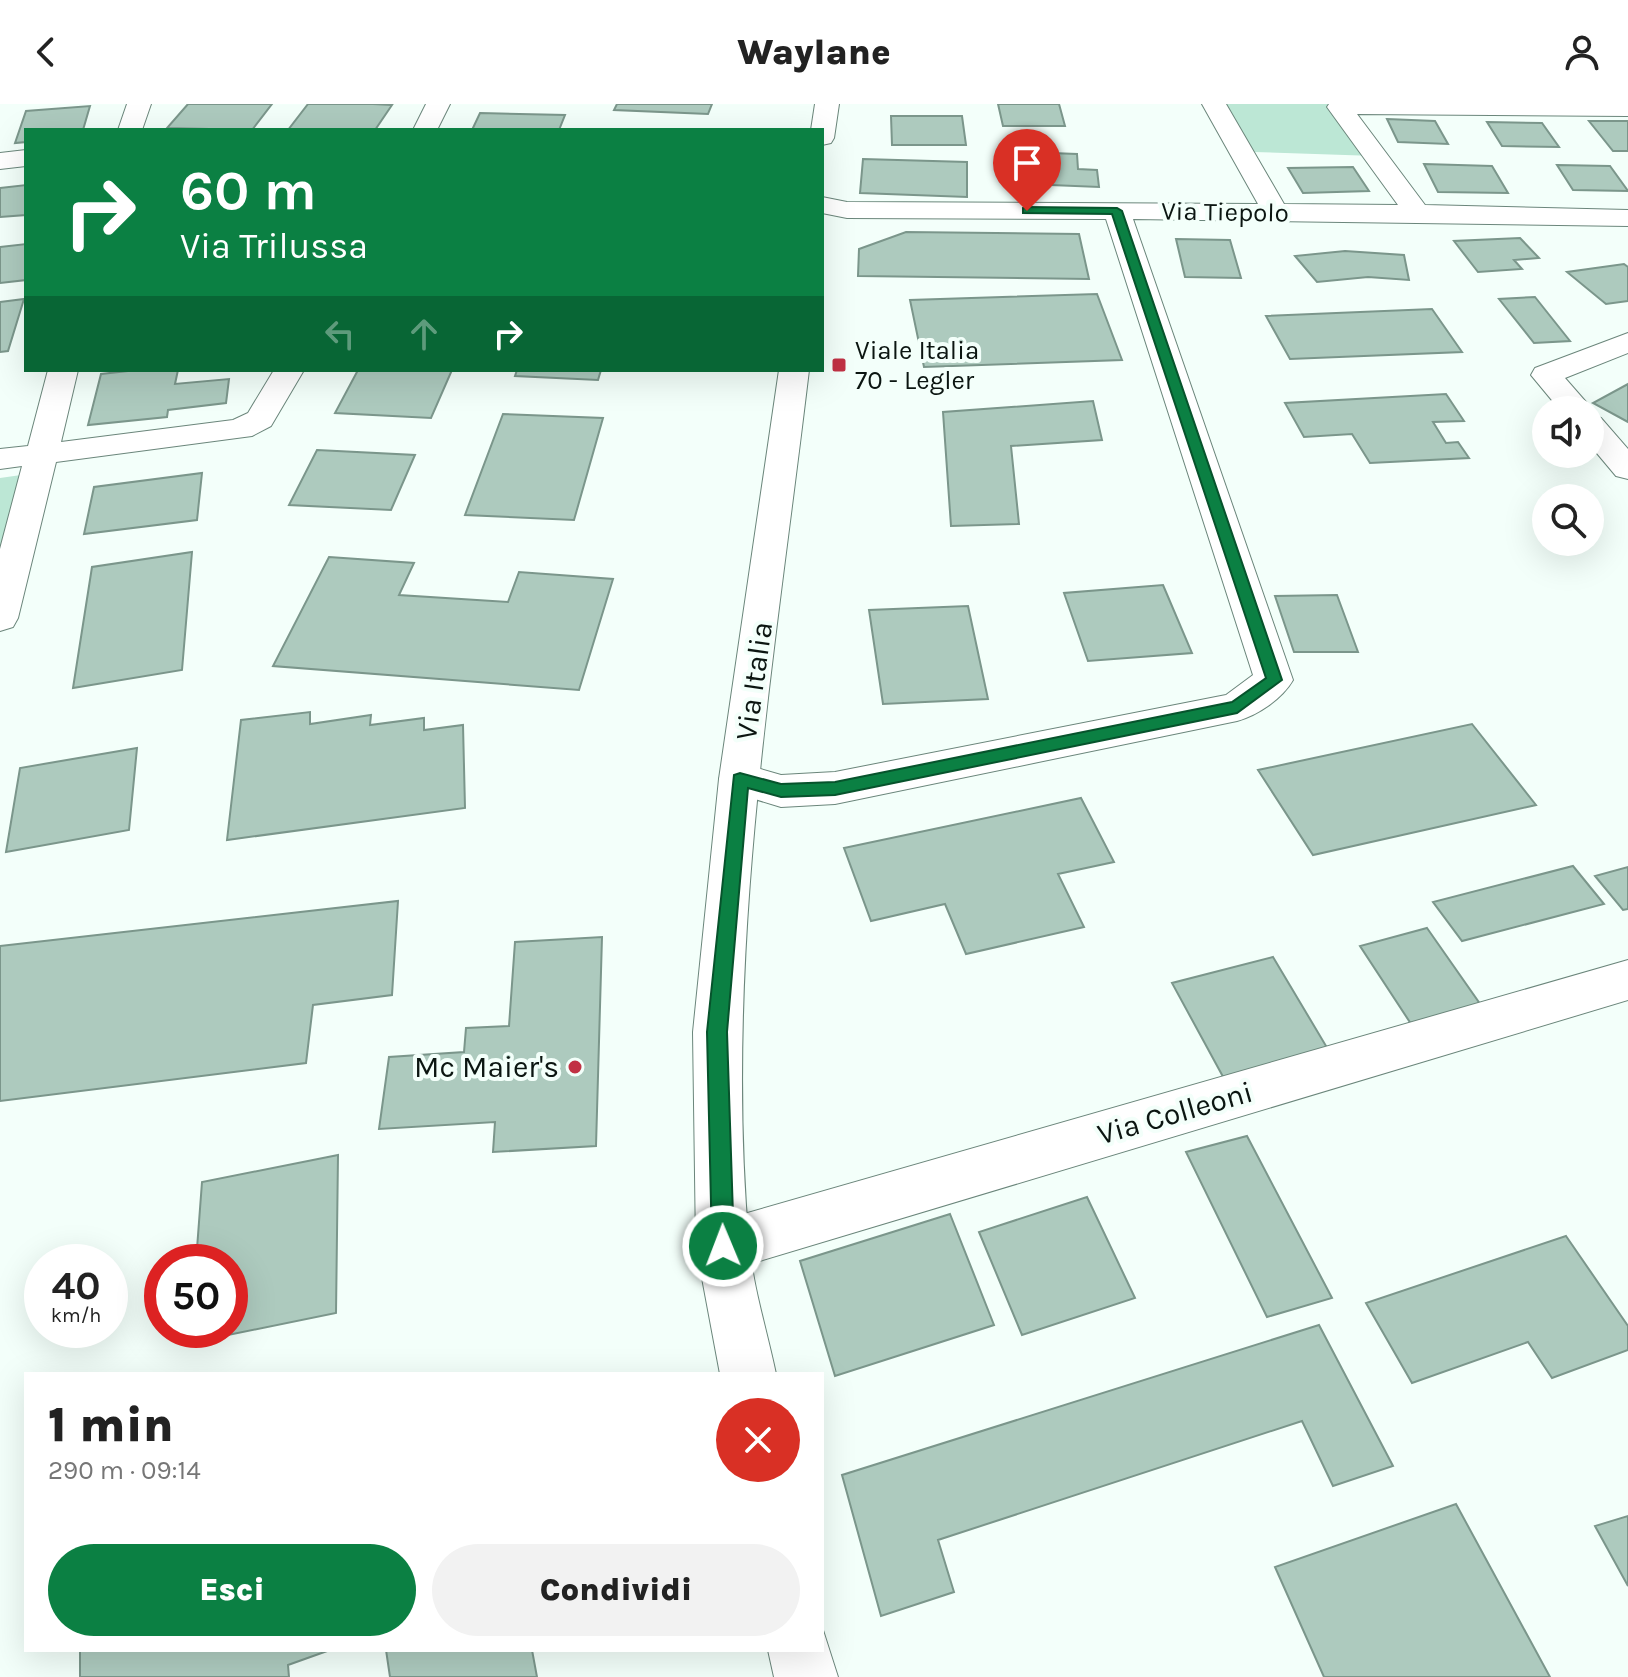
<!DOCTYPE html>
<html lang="it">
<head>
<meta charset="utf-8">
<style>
  :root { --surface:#fff; --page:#f2f2f2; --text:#222; --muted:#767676; --accent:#0b8043 }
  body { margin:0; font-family:Karla,sans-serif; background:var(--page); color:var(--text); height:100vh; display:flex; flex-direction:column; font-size:30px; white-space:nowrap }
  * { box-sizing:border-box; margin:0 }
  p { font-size:26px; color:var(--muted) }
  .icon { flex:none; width:44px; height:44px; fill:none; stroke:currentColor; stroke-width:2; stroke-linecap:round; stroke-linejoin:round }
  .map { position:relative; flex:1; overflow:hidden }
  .drawer { position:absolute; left:24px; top:1268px; width:800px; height:280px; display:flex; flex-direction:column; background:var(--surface); border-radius:0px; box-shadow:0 8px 32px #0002 }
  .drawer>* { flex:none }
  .banner { position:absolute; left:24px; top:24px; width:800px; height:244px; border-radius:0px; box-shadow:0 8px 32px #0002; background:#0b8043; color:#fff; overflow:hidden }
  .fabs { position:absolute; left:1532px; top:292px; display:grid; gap:16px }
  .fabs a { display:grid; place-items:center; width:72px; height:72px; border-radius:50%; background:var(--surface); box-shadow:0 8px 32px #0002; font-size:40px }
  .speed { position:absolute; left:24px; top:1140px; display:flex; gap:16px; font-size:40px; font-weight:700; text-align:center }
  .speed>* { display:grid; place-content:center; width:104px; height:104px; border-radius:50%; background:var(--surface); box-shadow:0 8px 32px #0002; line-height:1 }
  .speed small { font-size:20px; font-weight:400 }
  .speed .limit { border:12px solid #d22; background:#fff; color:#111 }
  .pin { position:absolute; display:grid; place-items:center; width:68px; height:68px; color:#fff; margin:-82px -34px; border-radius:50% 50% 50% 0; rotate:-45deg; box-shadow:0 0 8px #0007 }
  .pin .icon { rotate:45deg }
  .me { position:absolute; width:88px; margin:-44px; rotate:359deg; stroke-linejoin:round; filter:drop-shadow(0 0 6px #0008) }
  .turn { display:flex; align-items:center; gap:28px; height:168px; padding:0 24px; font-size:36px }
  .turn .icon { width:104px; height:104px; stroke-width:2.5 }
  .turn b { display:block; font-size:56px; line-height:68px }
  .lanes { display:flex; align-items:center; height:76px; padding:0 24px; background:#0003; justify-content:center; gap:40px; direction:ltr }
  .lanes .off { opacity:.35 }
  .round { display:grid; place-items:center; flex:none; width:84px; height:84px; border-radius:42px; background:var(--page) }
  .summary { display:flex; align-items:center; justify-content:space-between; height:136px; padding:0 24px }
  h1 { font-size:48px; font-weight:800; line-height:60px }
  .action { display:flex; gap:16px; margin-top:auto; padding:16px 24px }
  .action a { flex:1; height:92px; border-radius:48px; background:var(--accent); color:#fff; font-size:32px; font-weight:800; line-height:92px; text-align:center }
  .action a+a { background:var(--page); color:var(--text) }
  header { display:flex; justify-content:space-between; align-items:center; height:104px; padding:0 24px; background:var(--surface); font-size:36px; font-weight:800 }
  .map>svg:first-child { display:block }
  .green { fill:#bce7d5 }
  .building { fill:#adcabe; stroke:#7b968b; stroke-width:2 }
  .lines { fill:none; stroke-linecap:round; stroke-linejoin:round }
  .street-casing { stroke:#6b867b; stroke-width:2 }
  .secondary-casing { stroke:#6b867b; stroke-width:2 }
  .street { fill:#fff; fill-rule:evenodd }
  .secondary { fill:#fff; fill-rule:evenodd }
  .route { fill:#0b8043; stroke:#07532c; stroke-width:2 }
  .poi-dot { fill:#c13144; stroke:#f3fffa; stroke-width:3 }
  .labels { text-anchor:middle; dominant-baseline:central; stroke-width:8; stroke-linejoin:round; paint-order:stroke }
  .far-street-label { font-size:26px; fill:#0b1511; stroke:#f3fffa }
  .far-poi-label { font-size:26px; fill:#0b1511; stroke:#f3fffa; text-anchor:start }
  .street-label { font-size:30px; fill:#0b1511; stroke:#f3fffa }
  .poi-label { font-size:30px; fill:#0b1511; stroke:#f3fffa; text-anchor:end }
</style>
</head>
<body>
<header><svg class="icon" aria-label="back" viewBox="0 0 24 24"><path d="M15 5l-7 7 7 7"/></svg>Waylane<svg class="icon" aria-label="person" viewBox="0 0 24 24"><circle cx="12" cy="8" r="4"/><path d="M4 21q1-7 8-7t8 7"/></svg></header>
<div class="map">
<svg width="1628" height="1573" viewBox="0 0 1628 1573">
  <rect width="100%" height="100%" fill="#f3fffa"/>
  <path class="green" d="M1224,0H1327L1375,52L1254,48Z
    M21,371L0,451V374Z"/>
  <path class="building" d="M188,0H272L252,26L167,24Z
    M308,0H373L392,1L375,26H288Z
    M617,0H712L708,10L614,6Z
    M998,0H1059L1065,22H1003Z
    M90,2L83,26H26V38L15,39L26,7Z
    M480,9L565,11L559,26H472Z
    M891,12H962L966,41H892Z
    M1387,15L1435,17L1448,40L1398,38Z
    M1589,17H1628V47H1613Z
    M1487,18L1542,19L1559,43L1502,42Z
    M1024,48L1077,50L1078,65L1097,66L1099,83L1026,80Z
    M863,55L967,58V93L860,89Z
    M1424,60L1492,62L1508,89L1438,88Z
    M1557,61L1610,62L1628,87L1573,86Z
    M1353,63L1369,87L1303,89L1288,64Z
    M26,81V111L0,113V84Z
    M906,128L1079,130L1089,175L858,172L859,145Z
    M1520,134L1539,154L1514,156L1522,165L1478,168L1454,137Z
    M1176,135L1230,136L1241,174L1185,173Z
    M26,140V176L0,179V143Z
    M1345,147L1404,151L1409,176L1368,173L1317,178L1295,152Z
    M1624,160L1628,163V197L1606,200L1567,168Z
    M1097,190L1122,256L924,263L910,196Z
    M1535,193L1570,237L1534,239L1499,195Z
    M24,195L8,247L0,248V198Z
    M1432,205L1462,248L1290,255L1266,212Z
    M137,266H178L175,280L229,275L226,299L168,306L167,313L88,321L101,270Z
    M358,266H452L431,314L335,309Z
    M517,266H601L598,276L515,272Z
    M1628,280V318L1593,299Z
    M1446,290L1464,317L1433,318L1446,339L1458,338L1469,354L1370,359L1352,330L1304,333L1285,299Z
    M1093,297L1102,336L1011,342L1019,420L951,422L943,308Z
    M503,310L603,314L574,416L465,411Z
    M317,346L415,351L391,406L289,401Z
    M202,369L197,416L84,430L94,383Z
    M192,448L182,566L73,584L92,463Z
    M329,453L414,459L399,491L508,498L519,468L613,475L579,586L273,562Z
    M1163,481L1192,549L1088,557L1064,489Z
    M1337,491L1358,548H1294L1275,492Z
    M968,502L988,595L883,600L869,506Z
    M310,608V620L371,611L370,621L424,614V626L463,621L465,704L227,736L241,616Z
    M1472,620L1536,701L1313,751L1258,666Z
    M137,644L129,726L6,748L20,664Z
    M1081,694L1114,758L1058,770L1084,823L966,850L945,800L871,817L844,744Z
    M1573,762L1604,800L1462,837L1433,798Z
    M1628,763V805L1623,806L1595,772Z
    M398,797L392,891L313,901L306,959L0,997V842Z
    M1427,824L1485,907L1415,926L1360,842Z
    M602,833L596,1042L493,1048L495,1018L379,1025L389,953L464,948L466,924L509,922L515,838Z
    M1273,853L1332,952L1227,980L1172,879Z
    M1247,1032L1332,1194L1267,1213L1186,1048Z
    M338,1051L336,1209L189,1239L190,1226H230V1158H196L202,1078Z
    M1087,1093L1135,1194L1022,1231L979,1128Z
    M950,1110L994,1221L835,1272L800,1157Z
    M1566,1132L1628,1222V1246L1552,1274L1528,1238L1412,1279L1366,1199Z
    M1319,1221L1393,1362L1333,1382L1302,1317L938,1436L954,1488L881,1512L842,1371Z
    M1456,1400L1550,1573H1324L1275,1463Z
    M1628,1412V1482L1595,1422Z
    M80,1546H330L288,1561L289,1573H80Z
    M386,1546H532L537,1573H390Z"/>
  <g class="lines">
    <defs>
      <path id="street" d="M127,0H151L142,26H118Z
        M426,0H450L437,26H413Z
        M1202,0H1226L1284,100L1398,101L1327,3L1329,0H1628V12L1357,10L1425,101L1628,106V122L1133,115L1293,576C1282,595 1258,611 1237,617L835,700L781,703L725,686L719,675L725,664L740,659L781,671L835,668L1226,591L1253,571L1106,115L847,114L822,109V93L847,98L1258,100Z
        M26,46V62L0,65V49Z
        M1628,229V249L1565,274L1593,306L1590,310V306H1560L1531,271L1535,264Z
        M48,266H78L61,338L233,316L248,309L274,266H304L271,322L252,332L56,358L18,514L13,523L0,527V445L22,362L0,365V345L28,342Z
        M1590,311L1601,314L1628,345V375L1616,372L1590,341Z
        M1628,856V896L723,1168L704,1160L696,1142L704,1124L723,1116Z"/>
      <path id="secondary" d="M815,0H839L834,34L831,39L822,41V26H811Z
        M779,266H809C775,553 723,850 749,1140C753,1183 767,1227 776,1270H720L696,1142L693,928L719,675Z
        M822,1523L838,1573H774L768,1546H822Z"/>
    </defs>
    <use href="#street" class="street-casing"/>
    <use href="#secondary" class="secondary-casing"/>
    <use href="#street" class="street"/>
    <use href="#secondary" class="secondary"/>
  </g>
  <path class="route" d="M1027,103L1117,104L1122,107L1282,576L1237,609L835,691L781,693L748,684L727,928L734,1142L731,1149L723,1153L715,1149L712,1142L707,928L734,671L740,669L781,680L835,678L1232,598L1266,574L1112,110L1023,109V104Z"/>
  <g class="poi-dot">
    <rect x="831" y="253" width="16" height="16" rx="4"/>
    <circle cx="575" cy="963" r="8"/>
  </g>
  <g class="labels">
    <g class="far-street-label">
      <text transform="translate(1225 108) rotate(1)">Via Tiepolo</text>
    </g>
    <g class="far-poi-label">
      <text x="855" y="246">Viale Italia<tspan x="855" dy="30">70 - Legler</tspan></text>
    </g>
    <g class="street-label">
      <text transform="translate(754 577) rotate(-82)">Via Italia</text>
      <text transform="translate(1175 1009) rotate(-16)">Via Colleoni</text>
    </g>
    <g class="poi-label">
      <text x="559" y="963">Mc Maier's</text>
    </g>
  </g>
</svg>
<div class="fabs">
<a><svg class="icon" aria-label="sound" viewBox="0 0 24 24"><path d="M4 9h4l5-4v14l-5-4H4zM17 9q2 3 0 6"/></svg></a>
<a><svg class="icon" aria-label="search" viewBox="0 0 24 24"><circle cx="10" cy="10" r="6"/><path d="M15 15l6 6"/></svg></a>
</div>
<div class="speed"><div>40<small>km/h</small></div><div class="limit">50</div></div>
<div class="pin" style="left:1027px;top:107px;background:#d93025"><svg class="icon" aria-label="arrive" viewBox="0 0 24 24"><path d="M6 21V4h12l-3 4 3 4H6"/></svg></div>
<svg class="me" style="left:723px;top:1142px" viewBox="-20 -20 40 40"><circle r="17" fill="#0b8043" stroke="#fff" stroke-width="3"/><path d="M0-11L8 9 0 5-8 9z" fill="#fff"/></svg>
<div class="banner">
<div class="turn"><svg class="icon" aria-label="right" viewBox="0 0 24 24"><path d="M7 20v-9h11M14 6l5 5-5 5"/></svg><div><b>60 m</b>Via Trilussa</div></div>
<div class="lanes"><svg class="icon off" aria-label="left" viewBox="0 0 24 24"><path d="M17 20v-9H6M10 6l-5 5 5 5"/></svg><svg class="icon off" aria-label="ahead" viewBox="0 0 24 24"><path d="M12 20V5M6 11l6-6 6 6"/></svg><svg class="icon" aria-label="right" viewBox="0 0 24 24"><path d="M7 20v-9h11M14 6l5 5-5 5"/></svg></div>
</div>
<section class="drawer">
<div class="summary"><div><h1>1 min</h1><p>290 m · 09:14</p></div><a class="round" style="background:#d93025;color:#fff"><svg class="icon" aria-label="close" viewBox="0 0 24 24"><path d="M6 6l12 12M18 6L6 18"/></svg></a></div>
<div class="action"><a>Esci</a><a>Condividi</a></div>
</section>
</div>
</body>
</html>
